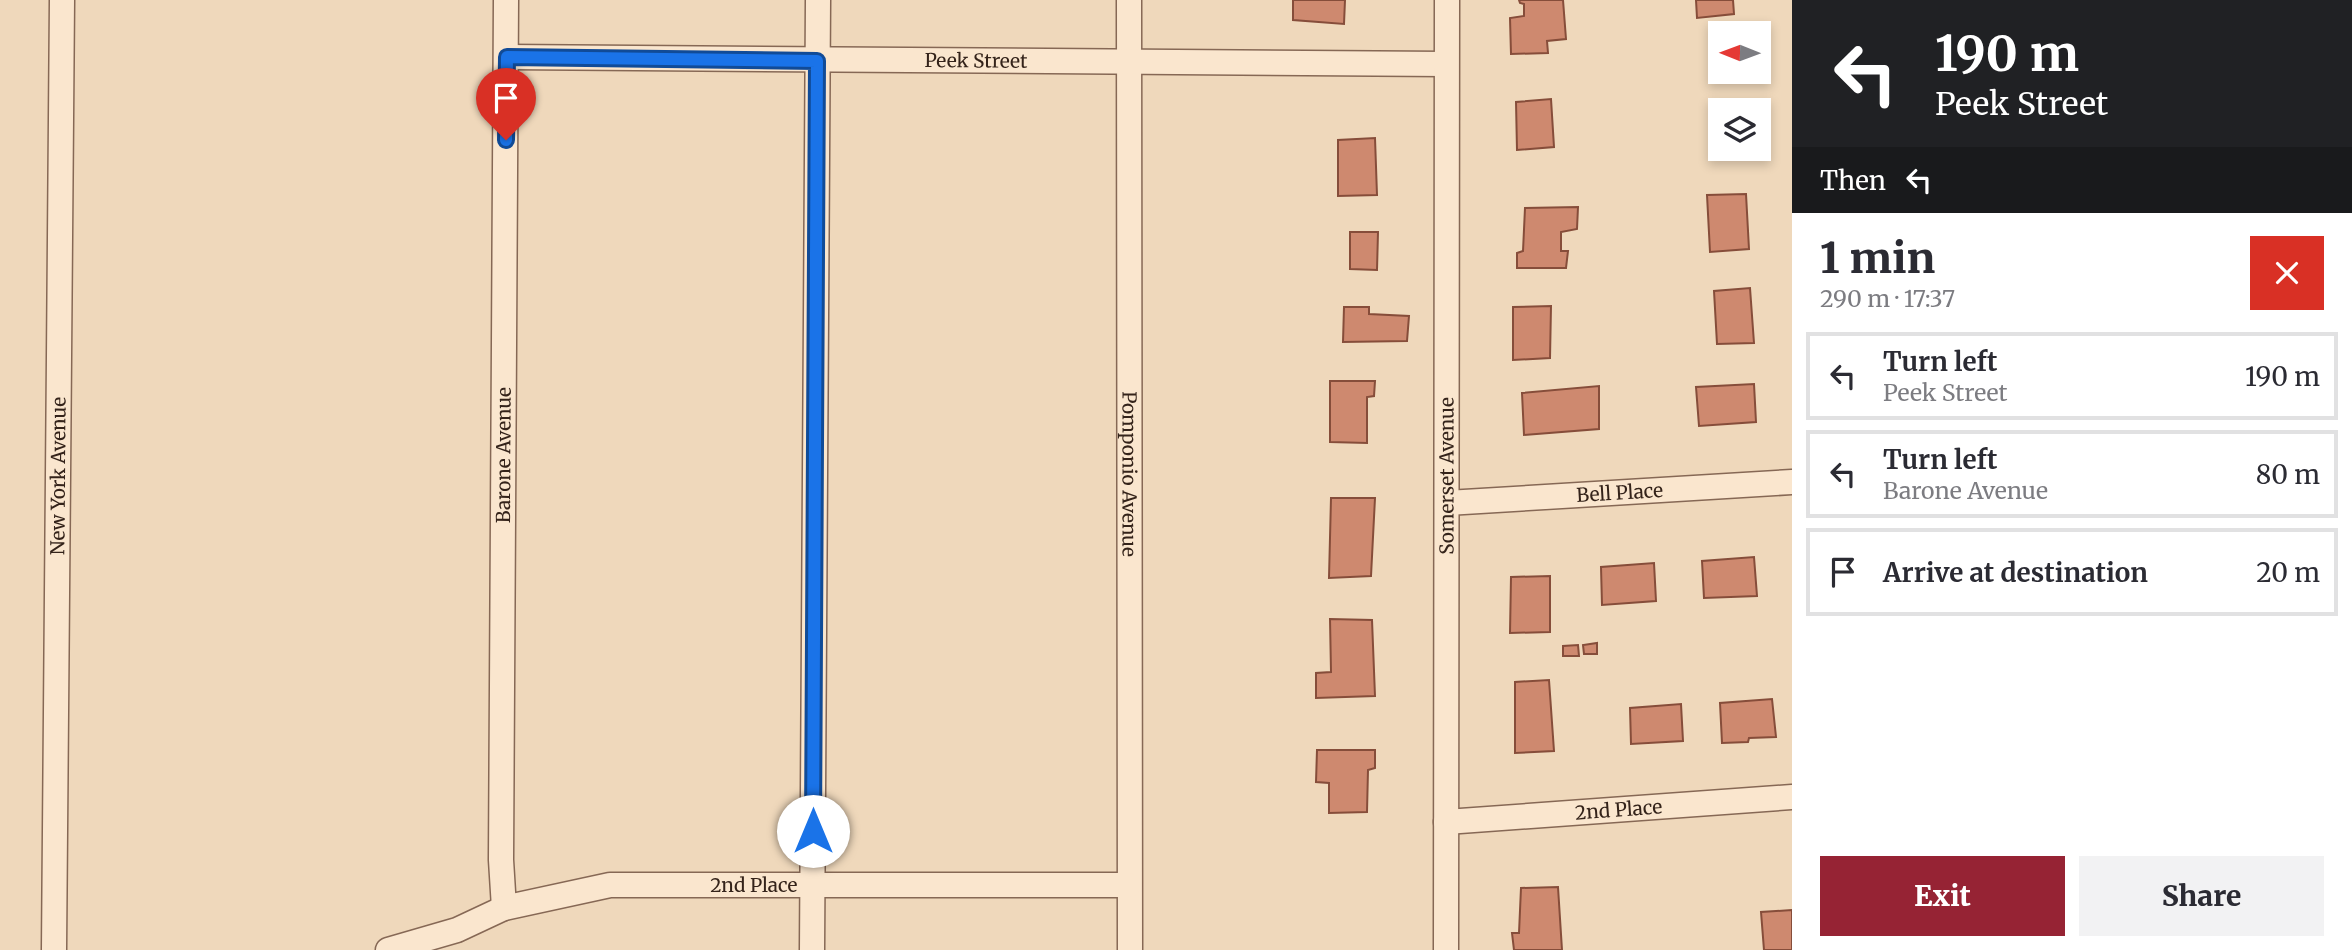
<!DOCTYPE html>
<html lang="en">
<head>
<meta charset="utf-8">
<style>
  :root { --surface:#fff; --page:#f2f2f3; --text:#2b2b33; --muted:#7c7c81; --line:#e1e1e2; --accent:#962334 }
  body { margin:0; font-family:Merriweather,serif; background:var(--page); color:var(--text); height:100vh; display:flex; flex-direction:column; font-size:26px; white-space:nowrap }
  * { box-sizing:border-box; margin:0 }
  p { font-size:23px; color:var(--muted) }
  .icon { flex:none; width:38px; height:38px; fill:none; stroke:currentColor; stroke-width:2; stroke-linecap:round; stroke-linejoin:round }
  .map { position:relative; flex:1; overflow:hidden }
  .details { display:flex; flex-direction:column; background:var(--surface); width:560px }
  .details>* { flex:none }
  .hud { background:#202124; color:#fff; overflow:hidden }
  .needle { width:46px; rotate:271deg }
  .buttons { position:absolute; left:1708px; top:21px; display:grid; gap:14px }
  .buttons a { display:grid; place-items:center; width:63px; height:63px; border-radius:0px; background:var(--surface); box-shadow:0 4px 10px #0003; font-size:35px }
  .pin { position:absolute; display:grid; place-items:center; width:60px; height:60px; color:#fff; margin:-72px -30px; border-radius:50% 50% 50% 0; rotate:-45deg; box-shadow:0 0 7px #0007 }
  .pin .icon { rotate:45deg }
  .me { position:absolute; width:77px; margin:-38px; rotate:0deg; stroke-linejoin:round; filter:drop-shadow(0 0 5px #0008) }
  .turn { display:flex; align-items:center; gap:24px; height:147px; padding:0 28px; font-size:32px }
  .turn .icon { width:91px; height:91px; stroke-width:2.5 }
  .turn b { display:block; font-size:49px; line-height:60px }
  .then { display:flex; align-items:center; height:66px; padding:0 28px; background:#0003; gap:14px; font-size:26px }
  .round { display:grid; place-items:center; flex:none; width:74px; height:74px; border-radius:0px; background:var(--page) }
  .overview { display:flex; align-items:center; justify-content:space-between; height:119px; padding:0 28px }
  h1 { font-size:42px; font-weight:800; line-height:52px }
  .cta { display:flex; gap:14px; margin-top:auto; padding:14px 28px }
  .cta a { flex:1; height:80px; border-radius:0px; background:var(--accent); color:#fff; font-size:28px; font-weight:800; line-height:80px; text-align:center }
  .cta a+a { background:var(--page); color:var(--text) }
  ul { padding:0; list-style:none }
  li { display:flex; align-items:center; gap:21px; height:88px; margin:0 14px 10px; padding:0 14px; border:4px solid var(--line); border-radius:0px }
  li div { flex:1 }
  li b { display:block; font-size:26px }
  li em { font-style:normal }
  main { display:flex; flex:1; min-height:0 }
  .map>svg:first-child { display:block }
  .building { fill:#ce896f; stroke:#864d3a; stroke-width:2 }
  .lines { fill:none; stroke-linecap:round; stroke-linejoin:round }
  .street-casing { stroke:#866855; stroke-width:27 }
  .street { stroke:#fae6ce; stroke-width:24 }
  .route-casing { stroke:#114b97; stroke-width:18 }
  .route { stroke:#1a73e8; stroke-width:12 }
  .labels { text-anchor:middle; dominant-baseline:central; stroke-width:5; stroke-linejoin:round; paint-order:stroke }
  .street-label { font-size:19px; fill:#34231a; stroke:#f6e3ca }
</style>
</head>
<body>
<main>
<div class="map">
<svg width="1792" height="950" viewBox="0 0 1792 950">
  <rect width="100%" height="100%" fill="#efd8bb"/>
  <path class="building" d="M1293,0H1345L1344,24L1293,20Z
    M1519,0H1563L1566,39L1547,41L1548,53L1511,54L1510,18L1524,16V4L1520,3Z
    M1696,0H1733L1734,14L1697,18Z
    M1551,99L1554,147L1517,150L1516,102Z
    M1375,138L1377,195L1338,196V140Z
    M1746,194L1749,249L1710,252L1707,195Z
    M1578,207L1577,229L1561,232V251H1568L1566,268H1517V253L1523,251L1525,208Z
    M1350,232H1378L1377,270L1350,269Z
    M1750,288L1754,343L1717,344L1714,291Z
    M1551,306L1550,358L1513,360V307Z
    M1344,307H1369V314L1409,316L1407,341L1343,342Z
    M1330,381H1375L1374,396L1367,397V443L1330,442Z
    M1754,384L1756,422L1699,426L1696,387Z
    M1599,386V429L1524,435L1522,393Z
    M1331,498H1375L1371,576L1329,578Z
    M1754,557L1757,596L1704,598L1702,561Z
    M1654,563L1656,601L1602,605L1601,567Z
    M1550,576V632L1510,633L1511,577Z
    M1330,619L1372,620L1375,696L1316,698V673L1331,672Z
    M1597,643V654H1584L1583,645Z
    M1578,645L1579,656H1563V646Z
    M1549,680L1554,751L1515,753V682Z
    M1772,699L1776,737L1749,738L1748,742L1722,743L1720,703Z
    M1681,704L1683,741L1631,744L1630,708Z
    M1317,750H1375V768L1368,770L1367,812L1329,813V783L1316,782Z
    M1558,887L1562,950H1514L1512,933H1519L1521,888Z
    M1792,910V950H1764L1761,912Z"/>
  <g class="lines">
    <defs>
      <g id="street">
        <path id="s1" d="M1129,0L1130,950"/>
        <path id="s2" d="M507,57L1446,64"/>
        <path id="s3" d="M1447,503L1792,482"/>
        <path id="s4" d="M1446,822L1792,797"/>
        <path id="s5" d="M504,908L501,860L506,0"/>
        <path id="s6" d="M54,950L62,0"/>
        <path id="s7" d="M388,950L457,930L504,908L610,885H1129"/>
        <path d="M812,950L818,0"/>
        <path id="s8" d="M1446,950L1447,0"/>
      </g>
    </defs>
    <use href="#street" class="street-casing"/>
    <use href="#street" class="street"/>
  </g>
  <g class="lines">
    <defs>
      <path id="route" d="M506,140L507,57L817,61L813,831"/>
    </defs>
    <use href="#route" class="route-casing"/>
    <use href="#route" class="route"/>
  </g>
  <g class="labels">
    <g class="street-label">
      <text stroke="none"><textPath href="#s2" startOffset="469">Peek Street</textPath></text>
      <text stroke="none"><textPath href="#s5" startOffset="453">Barone Avenue</textPath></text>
      <text stroke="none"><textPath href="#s6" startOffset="474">New York Avenue</textPath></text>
      <text stroke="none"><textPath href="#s1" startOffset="474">Pomponio Avenue</textPath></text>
      <text stroke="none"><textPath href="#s8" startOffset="474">Somerset Avenue</textPath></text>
      <text stroke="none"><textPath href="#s3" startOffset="173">Bell Place</textPath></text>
      <text stroke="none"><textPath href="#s4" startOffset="173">2nd Place</textPath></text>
      <text stroke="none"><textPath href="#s7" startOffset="376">2nd Place</textPath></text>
    </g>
  </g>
</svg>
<div class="buttons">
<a><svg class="needle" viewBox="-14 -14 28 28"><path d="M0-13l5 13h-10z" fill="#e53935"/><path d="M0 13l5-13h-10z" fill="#7c7c81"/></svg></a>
<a><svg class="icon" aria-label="layers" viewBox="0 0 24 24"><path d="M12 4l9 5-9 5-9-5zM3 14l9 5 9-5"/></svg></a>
</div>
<div class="pin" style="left:506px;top:140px;background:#d93025"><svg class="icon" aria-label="arrive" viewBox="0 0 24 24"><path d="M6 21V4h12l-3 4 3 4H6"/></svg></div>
<svg class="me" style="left:813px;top:831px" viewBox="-20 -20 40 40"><circle r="19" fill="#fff"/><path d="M0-13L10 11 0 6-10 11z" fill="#1a73e8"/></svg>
</div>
<section class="details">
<div class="hud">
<div class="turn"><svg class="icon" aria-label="left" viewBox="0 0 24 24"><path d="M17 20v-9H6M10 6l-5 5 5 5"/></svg><div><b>190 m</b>Peek Street</div></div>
<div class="then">Then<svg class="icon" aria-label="left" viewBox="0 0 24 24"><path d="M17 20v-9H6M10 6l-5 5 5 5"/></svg></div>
</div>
<div class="overview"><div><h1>1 min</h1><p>290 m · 17:37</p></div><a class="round" style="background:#d93025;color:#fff"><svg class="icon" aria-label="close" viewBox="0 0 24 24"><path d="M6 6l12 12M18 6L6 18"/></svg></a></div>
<ul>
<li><svg class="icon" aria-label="left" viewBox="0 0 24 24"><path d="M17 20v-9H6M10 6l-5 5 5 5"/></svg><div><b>Turn left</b><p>Peek Street</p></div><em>190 m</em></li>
<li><svg class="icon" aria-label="left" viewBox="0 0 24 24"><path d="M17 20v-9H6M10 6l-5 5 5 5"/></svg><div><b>Turn left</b><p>Barone Avenue</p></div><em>80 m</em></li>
<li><svg class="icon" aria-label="arrive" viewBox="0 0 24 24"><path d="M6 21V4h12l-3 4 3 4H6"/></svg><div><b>Arrive at destination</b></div><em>20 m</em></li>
</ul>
<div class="cta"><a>Exit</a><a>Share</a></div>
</section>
</main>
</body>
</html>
